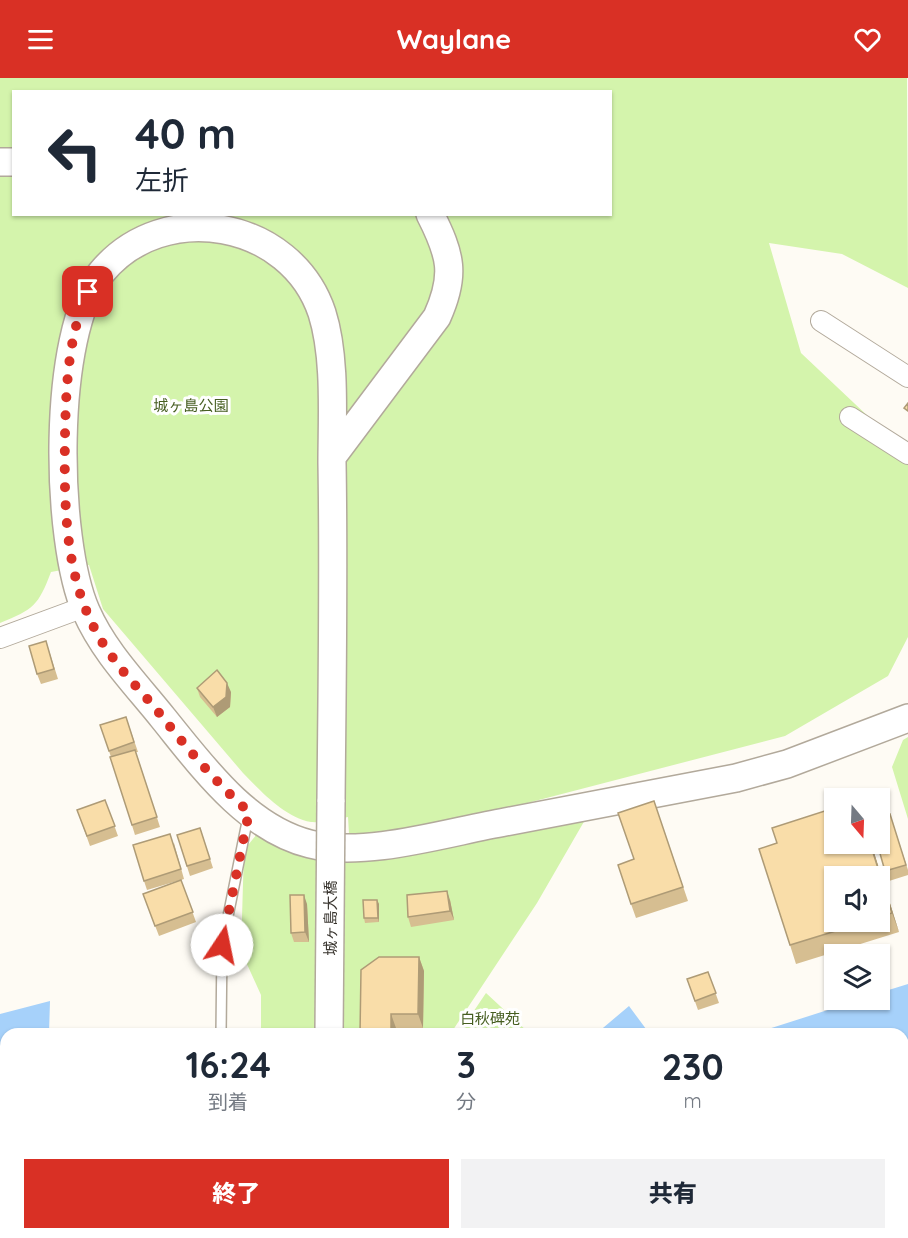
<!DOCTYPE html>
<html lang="ja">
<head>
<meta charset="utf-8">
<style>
  :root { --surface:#fff; --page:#f2f2f3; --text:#1f2937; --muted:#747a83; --accent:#d93025 }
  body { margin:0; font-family:Quicksand,"Noto Sans JP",sans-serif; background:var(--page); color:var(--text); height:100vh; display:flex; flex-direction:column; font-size:22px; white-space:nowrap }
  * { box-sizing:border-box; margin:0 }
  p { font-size:20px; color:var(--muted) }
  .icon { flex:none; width:33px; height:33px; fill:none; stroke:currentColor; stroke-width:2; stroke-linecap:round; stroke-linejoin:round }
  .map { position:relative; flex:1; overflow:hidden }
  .details { position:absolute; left:0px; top:950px; width:909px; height:212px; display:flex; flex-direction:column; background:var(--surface); border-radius:18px 18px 0 0; box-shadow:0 2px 4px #0004 }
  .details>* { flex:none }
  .guide { position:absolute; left:12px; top:12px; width:600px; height:126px; border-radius:0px; box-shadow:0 2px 4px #0004; background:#fff; color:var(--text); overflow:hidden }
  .needle { width:39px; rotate:161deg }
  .tools { position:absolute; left:824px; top:710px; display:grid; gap:12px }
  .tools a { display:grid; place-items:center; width:66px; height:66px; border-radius:0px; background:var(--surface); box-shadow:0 2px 4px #0004; font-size:30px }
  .pin { position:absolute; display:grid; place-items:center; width:51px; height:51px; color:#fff; margin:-26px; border-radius:12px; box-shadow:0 3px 9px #0006 }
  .me { position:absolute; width:66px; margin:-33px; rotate:11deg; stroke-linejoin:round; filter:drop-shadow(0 0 4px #0008) }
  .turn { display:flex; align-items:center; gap:21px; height:126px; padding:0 24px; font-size:27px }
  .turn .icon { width:78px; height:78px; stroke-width:2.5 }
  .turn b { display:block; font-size:42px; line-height:51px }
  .eta { display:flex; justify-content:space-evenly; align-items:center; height:102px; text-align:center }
  .eta b { font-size:36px; font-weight:800; line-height:42px }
  .primary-button { display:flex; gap:12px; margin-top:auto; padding:12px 24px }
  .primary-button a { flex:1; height:69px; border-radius:0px; background:var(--accent); color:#fff; font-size:24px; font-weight:800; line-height:69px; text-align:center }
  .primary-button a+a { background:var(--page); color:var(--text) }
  header { display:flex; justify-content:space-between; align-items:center; height:78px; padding:0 24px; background:var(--accent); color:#fff; font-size:27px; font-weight:800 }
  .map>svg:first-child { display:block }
  .green { fill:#d4f4ac; fill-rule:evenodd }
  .sand { fill:#fbf1cc }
  .water { fill:#a6d1fa }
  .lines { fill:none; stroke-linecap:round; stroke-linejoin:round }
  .lane-casing { stroke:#b2a99b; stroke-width:12 }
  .street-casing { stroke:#b2a99b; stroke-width:22 }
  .secondary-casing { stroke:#b2a99b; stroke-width:30 }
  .lane { stroke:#fff; stroke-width:9 }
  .street { stroke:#fff; stroke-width:20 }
  .secondary { stroke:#fff; stroke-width:27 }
  .secondary-bridge-casing { stroke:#b2a99b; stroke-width:30; stroke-linecap:butt }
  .secondary-bridge { stroke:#fff; stroke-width:27 }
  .wall { fill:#d6be91; fill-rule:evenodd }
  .shaded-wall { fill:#ae9b76 }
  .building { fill:#f9dda9; stroke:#ae9b76; stroke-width:1.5 }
  .route { stroke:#d93025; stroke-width:10; stroke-dasharray:0 18 }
  .labels { text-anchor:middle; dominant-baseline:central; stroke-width:6; stroke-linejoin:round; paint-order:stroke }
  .park-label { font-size:15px; fill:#465e21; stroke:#fff }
  .street-label { font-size:15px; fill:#38342e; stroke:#fff }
</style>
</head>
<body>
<header><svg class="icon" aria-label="menu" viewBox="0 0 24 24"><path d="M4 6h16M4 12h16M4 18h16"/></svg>Waylane<svg class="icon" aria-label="heart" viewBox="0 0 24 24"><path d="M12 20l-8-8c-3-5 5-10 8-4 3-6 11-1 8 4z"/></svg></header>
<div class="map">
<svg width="908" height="1160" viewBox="0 0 908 1160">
  <rect width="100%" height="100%" fill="#fefbf4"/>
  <path class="green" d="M0,0H907L908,210L842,176L769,165L801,275L908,376V559L888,598L785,658L462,742L402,753L349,756L348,739C337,741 322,745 311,744C284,739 261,713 243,695L103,531L89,487L51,494C38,528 34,531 0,545ZM14,14H610V136H14Z
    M908,659V741L892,689L903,662Z
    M593,728L537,825L451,955H261V917L241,873L244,772L265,746L306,765Z
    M486,915L529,955H459Z"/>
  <path class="sand" d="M335,1155H550L545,1160H331Z"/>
  <path class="water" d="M908,906V1160H554L559,1155H903V956L756,955L862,921H879V915Z
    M50,923L49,955L6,956V1155H47V1160H0V936Z
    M629,928L649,955H597Z"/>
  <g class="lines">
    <defs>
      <path id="lane" d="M221,956L222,868L248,739"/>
      <path id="street" d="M821,243L908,299
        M850,339L908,376
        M0,560L84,529"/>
      <path id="secondary" d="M0,84H14
        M332,379L437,239C456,197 451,177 430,136
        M331,724C332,611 334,498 332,385C332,339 336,279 322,235C291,142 163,119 101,195C51,255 55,463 86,533C104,574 135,605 163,640C202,688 246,750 310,766C366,780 448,754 505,744C582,729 659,715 736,700L787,686L908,640
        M328,1160V1155"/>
    </defs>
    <use href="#lane" class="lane-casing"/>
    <use href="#street" class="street-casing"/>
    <use href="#secondary" class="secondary-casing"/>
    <use href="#lane" class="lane"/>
    <use href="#street" class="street"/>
    <use href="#secondary" class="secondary"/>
    <defs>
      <path id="secondary-bridge" d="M329,956L331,724"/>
    </defs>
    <use href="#secondary-bridge" class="secondary-bridge-casing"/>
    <use href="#secondary-bridge" class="secondary-bridge"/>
  </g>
  <path class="wall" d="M46,563L58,601L41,606L37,596Z
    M197,610L231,614L230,629L217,639L200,619Z
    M126,639L138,674H136L160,749L135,757L111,679L100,647Z
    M105,722L118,758L90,768L77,732Z
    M654,723L688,823L636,840L631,826L634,781Z
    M890,736L908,792V797L889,803L885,793Z
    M200,750L213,790L190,798L177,757Z
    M174,765L184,801L147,812L144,803Z
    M871,765L899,854L796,886L790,867ZM879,798V843H834Z
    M181,802L196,844L159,858L143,816Z
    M377,822L379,826V844L365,845L364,840Z
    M450,822L454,842L411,849L408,839Z
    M307,826L309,864H294L291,855Z
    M419,879L424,893L423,950H396L360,956Z
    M708,894L719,925L698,932L687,901Z"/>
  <path class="shaded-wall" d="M227,605L231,614L230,629L217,639L213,629Z
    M870,765H871L899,854L892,835Z
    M447,813L450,822L454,842L450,833Z
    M304,817L307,826L309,864L305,854Z
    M377,822L379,826V844L378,840Z
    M419,879L424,893L423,950L418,936Z
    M391,936L396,950V956H391Z"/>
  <path class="building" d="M908,325V333L904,330Z
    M46,563L54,591L37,596L29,568Z
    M217,592L227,605L226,619L213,629L197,610Z
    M126,639L134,664L109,673L100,647Z
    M135,672L157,739L132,747L110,679Z
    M105,722L115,748L87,758L77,732Z
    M654,723L683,809L631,826L618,787L634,781L618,735Z
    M834,730V765H870L892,835L879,839V798H834V843H868L790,867L759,771L777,765L772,750Z
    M890,736L906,787L885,793L877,765H879V740Z
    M200,750L210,781L187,788L177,757Z
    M170,756L181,791L144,803L133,767Z
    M181,802L193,834L155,848L143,816Z
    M447,813L450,833L408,839L407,817Z
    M290,817H304L305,854L291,855Z
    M363,822H377L378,840H364Z
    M379,879H419L418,936H391V956H360L361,892Z
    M708,894L716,915L695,923L687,901Z"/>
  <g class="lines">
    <path class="route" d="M88,214C68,257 66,310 65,357C64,435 64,515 113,580C127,600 145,617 160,636C187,670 216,705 249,734L222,867"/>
  </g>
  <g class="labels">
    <g class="park-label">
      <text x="191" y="327">城ヶ島公園</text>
      <text x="490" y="940">白秋碑苑</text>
    </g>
    <g class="street-label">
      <text transform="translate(330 840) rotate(-90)">城ヶ島大橋</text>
    </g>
  </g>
</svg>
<div class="tools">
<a><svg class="needle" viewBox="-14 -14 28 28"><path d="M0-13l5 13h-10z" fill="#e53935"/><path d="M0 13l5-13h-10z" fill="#747a83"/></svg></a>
<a><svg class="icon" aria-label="sound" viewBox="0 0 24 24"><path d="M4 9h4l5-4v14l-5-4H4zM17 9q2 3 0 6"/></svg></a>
<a><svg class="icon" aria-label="layers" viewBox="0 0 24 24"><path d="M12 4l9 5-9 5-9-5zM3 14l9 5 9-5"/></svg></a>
</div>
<div class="pin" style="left:88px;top:214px;background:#d93025"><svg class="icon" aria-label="arrive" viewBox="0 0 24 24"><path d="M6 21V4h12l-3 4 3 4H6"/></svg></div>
<svg class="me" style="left:222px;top:867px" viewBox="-20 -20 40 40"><circle r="19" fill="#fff"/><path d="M0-13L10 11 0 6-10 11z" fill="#d93025"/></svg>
<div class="guide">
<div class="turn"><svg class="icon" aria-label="left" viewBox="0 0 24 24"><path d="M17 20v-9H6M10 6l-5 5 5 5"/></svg><div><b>40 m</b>左折</div></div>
</div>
<section class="details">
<div class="eta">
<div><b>16:24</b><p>到着</p></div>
<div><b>3</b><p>分</p></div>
<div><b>230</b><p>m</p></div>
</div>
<div class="primary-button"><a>終了</a><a>共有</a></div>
</section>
</div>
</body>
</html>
